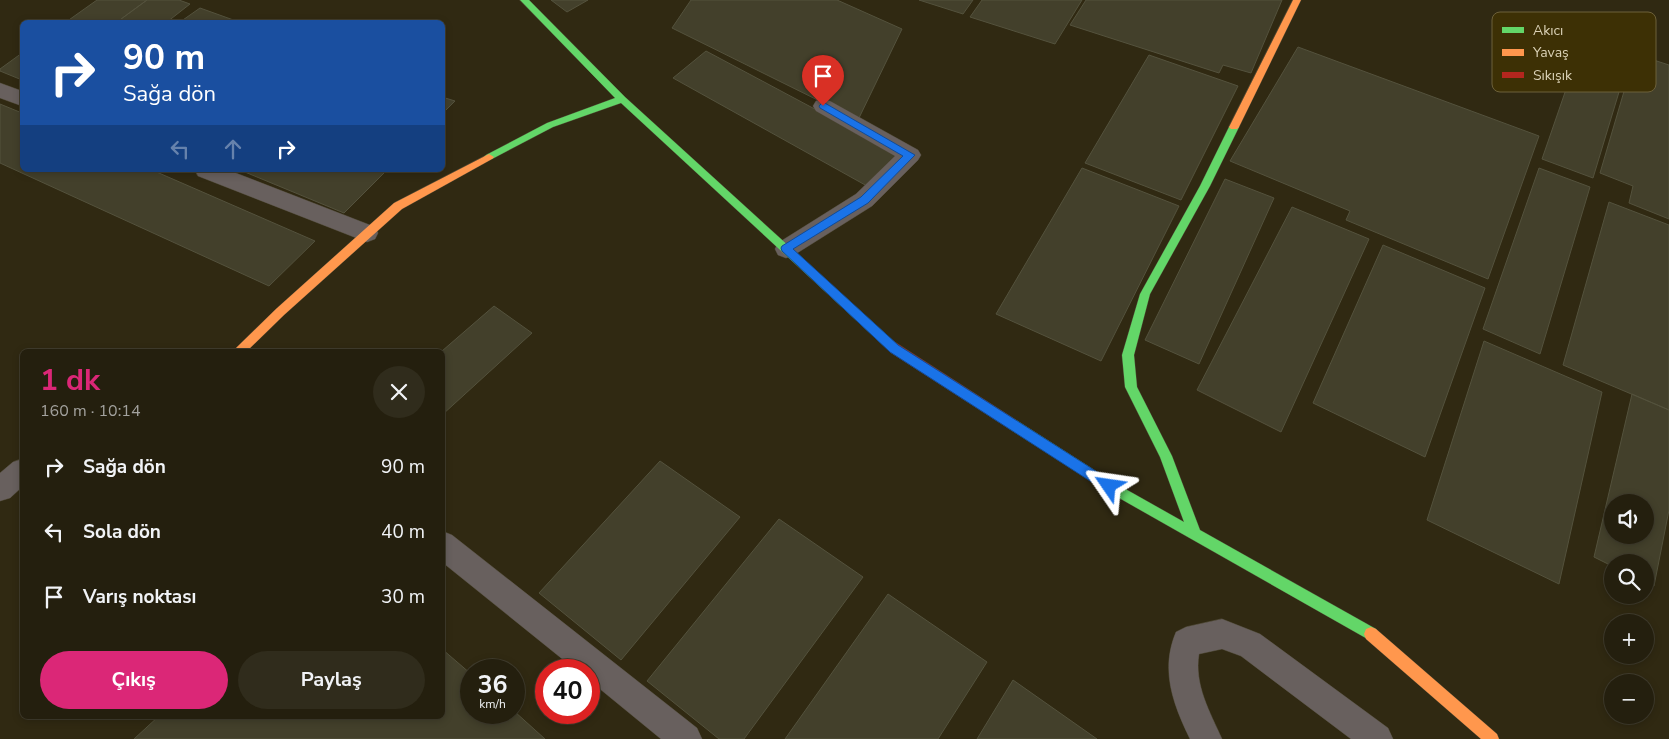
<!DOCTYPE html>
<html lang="tr">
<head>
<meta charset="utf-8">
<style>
  :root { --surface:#241f0e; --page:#302c1c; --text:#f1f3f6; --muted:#a3a29e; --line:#413d2e; --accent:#db2777 }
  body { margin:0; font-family:"Nunito Sans",sans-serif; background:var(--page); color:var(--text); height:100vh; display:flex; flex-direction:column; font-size:19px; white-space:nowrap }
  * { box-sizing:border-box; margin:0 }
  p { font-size:16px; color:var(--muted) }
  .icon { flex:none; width:28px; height:28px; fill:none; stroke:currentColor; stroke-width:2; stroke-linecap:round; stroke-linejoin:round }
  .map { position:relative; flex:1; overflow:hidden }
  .panel { position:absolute; left:20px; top:349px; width:425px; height:370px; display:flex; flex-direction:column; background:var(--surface); border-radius:8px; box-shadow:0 2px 8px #0003,0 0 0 1px var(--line) }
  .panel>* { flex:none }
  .banner { position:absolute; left:20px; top:20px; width:425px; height:152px; border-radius:8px; box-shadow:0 2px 8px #0003,0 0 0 1px var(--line); background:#1a4fa0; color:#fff; overflow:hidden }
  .controls { position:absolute; left:1604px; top:494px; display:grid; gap:10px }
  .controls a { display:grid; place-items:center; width:50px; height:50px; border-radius:50%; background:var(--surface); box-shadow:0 2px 8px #0003,0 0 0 1px var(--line); font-size:25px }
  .speed { position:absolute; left:460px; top:659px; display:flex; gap:10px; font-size:25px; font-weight:700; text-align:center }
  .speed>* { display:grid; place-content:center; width:65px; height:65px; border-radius:50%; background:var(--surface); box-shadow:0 2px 8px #0003,0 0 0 1px var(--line); line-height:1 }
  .speed small { font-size:12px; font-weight:400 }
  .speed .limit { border:8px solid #d22; background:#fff; color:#111 }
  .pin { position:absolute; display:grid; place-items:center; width:42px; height:42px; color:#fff; margin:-51px -21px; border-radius:50% 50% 50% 0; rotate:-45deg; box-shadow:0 0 5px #0007 }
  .pin .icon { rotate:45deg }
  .me { position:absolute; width:55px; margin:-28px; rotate:302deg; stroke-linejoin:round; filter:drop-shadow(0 0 4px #0008) }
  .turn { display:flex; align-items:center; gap:18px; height:105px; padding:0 20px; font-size:22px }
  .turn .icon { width:65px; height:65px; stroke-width:2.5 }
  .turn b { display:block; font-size:35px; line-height:42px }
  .lanes { display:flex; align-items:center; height:48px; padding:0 20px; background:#0003; justify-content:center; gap:25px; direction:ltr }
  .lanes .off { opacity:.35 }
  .round { display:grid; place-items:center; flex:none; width:52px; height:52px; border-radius:26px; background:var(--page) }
  .head { display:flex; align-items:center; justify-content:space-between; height:85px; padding:0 20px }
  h1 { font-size:30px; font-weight:700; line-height:38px; color:var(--accent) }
  .primary-button { display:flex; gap:10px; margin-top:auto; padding:10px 20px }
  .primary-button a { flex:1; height:58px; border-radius:30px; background:var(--accent); color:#fff; font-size:20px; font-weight:700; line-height:58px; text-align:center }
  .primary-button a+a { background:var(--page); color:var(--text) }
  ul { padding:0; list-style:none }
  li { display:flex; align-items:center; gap:15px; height:65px; padding:0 20px }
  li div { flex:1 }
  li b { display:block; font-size:19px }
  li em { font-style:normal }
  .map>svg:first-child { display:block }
  .building { fill:#43402b; stroke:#54523d; fill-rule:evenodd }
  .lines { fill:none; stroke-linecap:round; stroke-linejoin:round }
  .street-casing { stroke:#4c4632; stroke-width:1 }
  .fast-casing { stroke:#4c4632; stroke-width:1 }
  .slow-casing { stroke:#4c4632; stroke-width:1 }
  .jam-casing { stroke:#4c4632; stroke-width:1 }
  .street { fill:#68605e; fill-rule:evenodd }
  .fast { fill:#63d668; fill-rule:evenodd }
  .slow { fill:#ff974d; fill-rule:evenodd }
  .jam { fill:#b3261e; fill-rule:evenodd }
  .route { fill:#1a73e8; stroke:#114b97 }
  .key { fill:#3d3005; stroke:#6c603a; stroke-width:1 }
  .key-label { font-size:14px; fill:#dad1b6 }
</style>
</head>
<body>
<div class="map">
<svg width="1669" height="739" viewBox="0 0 1669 739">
  <rect width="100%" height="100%" fill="#302912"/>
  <path class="building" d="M97,0H147L117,22H66Z
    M147,0H179L190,4L167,22H117Z
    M551,0H588L567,12Z
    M691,0H837L902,29L858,120L672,28Z
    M919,0H973L963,14Z
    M982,0H1082L1055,44L970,17Z
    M1086,0H1282L1251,73L1223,65L1219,73L1070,25Z
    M200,8L239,22H180Z
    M1582,43L1629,59L1593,178L1542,159Z
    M1298,47L1539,136L1488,279L1346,220L1350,211L1230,161Z
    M706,51L899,154L867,186L673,78Z
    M22,53V80L0,71V69Z
    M1635,54L1669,65V219L1629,203L1633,186L1600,173Z
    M1149,55L1238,86L1181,200L1085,163Z
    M442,97L455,101L442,114Z
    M0,104L22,113V170H152L315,241L269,286L0,163Z
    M1082,168L1179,206L1101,361L996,314Z
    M1539,168L1590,187L1540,354L1483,329Z
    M240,170H387L344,213Z
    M1225,179L1274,198L1199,364L1145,340Z
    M1609,202L1669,225V410L1563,365Z
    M1292,207L1369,239L1281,432L1197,390Z
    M1383,245L1485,288L1425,457L1313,403Z
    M494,306L532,333L442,415V351Z
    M1484,341L1602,392L1559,584L1427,520Z
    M1632,394L1669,410V510L1654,586L1645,582V562H1612V566L1594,557ZM1612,502H1645V535H1612Z
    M660,461L740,517L621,660L539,593Z
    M779,519L863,577L744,739H719L647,681Z
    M888,594L987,662L938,739H785Z
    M442,649L471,674V712L514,711L545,739H134L159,716H442Z
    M1013,680L1097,739H977Z"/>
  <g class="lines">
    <defs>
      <path id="street" d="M0,83L22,91V106L0,98Z
        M823,99L830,101L918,150L921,155L918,160L872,206L794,255L786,258L778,255L775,249L778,243L856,194L895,156L816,111L813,106L816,101Z
        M195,170H228L375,227L378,233L375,239L367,242L359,239L198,176Z
        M22,459V487L10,498L0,501V473L13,462Z
        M442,531L452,535L697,728L702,739H661L589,680V670H576L442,562Z
        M1222,619L1260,634L1388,728L1393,739H1351L1241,656L1222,649L1199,654C1194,685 1210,712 1222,739H1190C1173,704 1160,670 1176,632L1186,627Z"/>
      <path id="fast" d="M520,0H529L625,97L891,339L893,342L891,345H883L621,103L553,127L492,159H486L484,157L486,155L547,123L615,98Z
        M1234,124L1239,127L1210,186L1150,294L1134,355L1137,387L1172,456L1200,530L1376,629L1378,634L1376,639L1371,641L1105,490L1008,428L1006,424L1008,420L1012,419L1016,420L1113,482L1184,522L1160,457L1125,387L1122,355L1140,294L1200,186L1229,127Z"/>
      <path id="slow" d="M1293,0H1301L1239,127L1237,129H1231L1229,127Z
        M489,154L494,157L492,159L402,209L284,315L247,351H235L236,348L276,309L394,203Z
        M1371,627L1376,629L1497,734L1499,739H1481L1366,639L1364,634L1366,629Z"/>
      <path id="jam" d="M887,337L1016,420L1018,424L1016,428L1012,429L1008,428L890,352L881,342L883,339Z"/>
    </defs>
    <use href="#street" class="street-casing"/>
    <use href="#fast" class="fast-casing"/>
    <use href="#slow" class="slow-casing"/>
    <use href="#jam" class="jam-casing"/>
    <use href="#street" class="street"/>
    <use href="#fast" class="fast"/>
    <use href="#slow" class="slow"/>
    <use href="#jam" class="jam"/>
  </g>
  <path class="route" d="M823,102L915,155L868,203L793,249L898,345L1113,482L1115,486L1113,490L1109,491L1104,490L890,352L782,251L781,248L782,246L861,197L903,156L820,108L819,106Z"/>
  <rect x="1492" y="12" width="164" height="80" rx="8" class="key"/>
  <rect x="1502" y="27" width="22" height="6" fill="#63d668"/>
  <rect x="1502" y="49" width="22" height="7" fill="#ff974d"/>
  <rect x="1502" y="72" width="22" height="6" fill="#b3261e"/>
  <g class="key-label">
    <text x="1533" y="35">Akıcı</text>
    <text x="1533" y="57">Yavaş</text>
    <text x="1533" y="80">Sıkışık</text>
  </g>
</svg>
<div class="controls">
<a><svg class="icon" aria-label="sound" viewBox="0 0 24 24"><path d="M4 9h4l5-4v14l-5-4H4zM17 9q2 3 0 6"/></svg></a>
<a><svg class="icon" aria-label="search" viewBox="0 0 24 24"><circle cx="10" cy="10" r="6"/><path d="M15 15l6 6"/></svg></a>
<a>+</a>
<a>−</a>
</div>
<div class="speed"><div>36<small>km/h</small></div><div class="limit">40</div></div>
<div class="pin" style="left:823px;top:106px;background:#d93025"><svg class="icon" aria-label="arrive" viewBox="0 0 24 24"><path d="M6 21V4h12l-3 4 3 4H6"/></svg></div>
<svg class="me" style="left:1109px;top:486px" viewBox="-20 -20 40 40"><path d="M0-17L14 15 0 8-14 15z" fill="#1a73e8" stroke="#fff" stroke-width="4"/></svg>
<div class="banner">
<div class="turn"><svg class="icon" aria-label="right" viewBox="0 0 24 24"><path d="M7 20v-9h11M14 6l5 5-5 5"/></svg><div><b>90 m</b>Sağa dön</div></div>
<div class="lanes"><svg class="icon off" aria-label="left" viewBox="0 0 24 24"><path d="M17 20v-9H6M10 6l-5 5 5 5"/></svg><svg class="icon off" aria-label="ahead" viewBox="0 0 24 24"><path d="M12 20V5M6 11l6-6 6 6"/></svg><svg class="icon" aria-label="right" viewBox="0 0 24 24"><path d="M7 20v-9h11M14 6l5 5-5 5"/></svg></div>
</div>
<section class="panel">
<div class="head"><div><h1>1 dk</h1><p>160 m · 10:14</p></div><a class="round"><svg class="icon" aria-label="close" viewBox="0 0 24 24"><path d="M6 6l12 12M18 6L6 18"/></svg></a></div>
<ul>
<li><svg class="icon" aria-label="right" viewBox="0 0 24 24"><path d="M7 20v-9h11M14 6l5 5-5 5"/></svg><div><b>Sağa dön</b></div><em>90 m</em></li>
<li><svg class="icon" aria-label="left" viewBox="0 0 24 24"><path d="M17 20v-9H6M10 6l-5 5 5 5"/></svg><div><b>Sola dön</b></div><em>40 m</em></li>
<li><svg class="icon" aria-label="arrive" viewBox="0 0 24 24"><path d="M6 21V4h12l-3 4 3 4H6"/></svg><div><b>Varış noktası</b></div><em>30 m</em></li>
</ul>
<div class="primary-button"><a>Çıkış</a><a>Paylaş</a></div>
</section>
</div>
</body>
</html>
